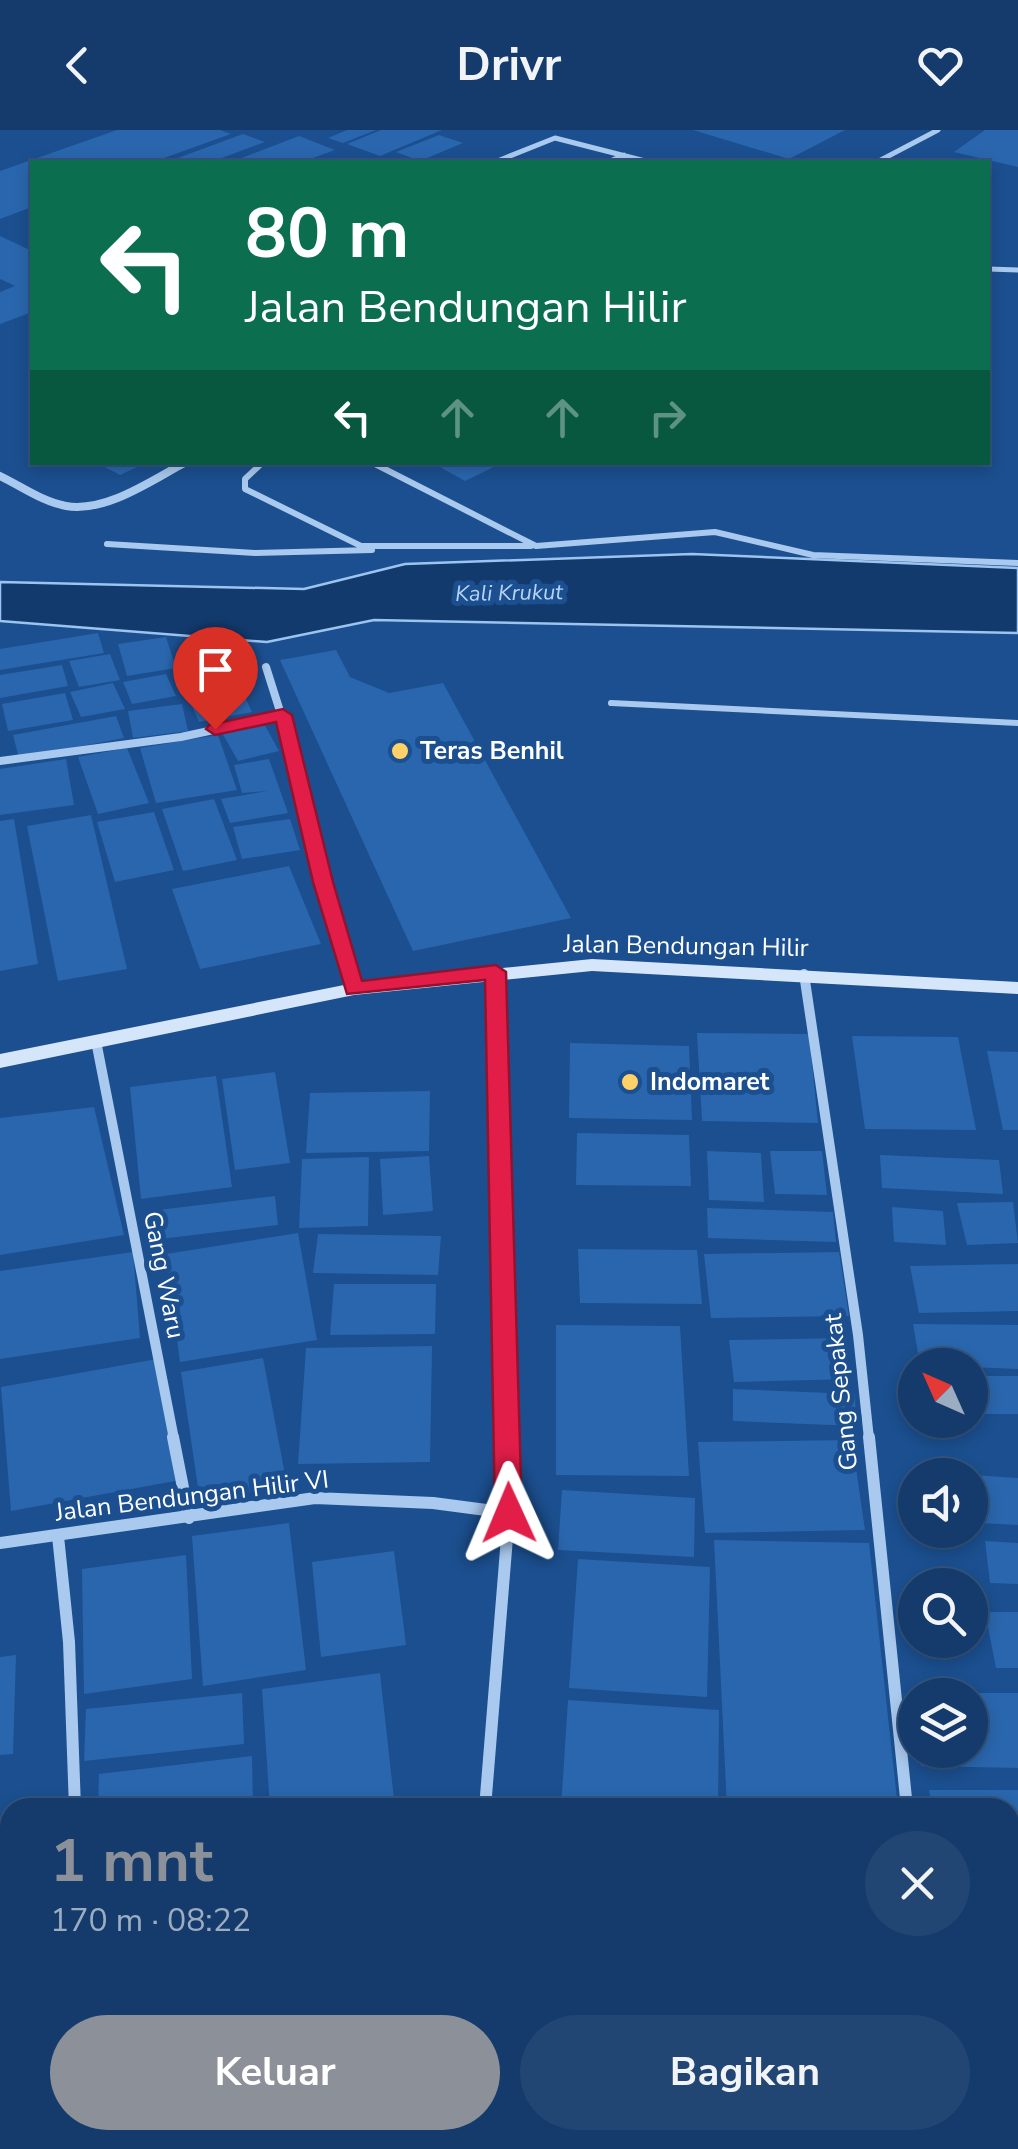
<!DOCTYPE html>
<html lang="id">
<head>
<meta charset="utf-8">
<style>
  :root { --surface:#143b6b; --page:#214673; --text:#f1f3f6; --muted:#9dadc1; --line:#33557e; --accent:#8c9099 }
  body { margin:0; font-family:"Nunito Sans",sans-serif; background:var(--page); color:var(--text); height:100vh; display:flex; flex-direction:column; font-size:38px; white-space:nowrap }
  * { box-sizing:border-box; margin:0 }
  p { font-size:32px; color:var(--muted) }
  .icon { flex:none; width:55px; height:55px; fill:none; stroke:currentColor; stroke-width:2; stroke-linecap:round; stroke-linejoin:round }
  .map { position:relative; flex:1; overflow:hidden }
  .panel { position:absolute; left:0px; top:1668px; width:1020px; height:352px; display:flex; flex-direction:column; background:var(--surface); border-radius:30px 30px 0 0; box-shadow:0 5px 15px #0003,0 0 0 2px var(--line) }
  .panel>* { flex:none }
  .top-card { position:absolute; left:30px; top:30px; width:960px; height:305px; border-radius:0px; box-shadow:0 5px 15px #0003,0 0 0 2px var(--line); background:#0b6e4f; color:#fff; overflow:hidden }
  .needle { width:65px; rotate:315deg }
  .fabs { position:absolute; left:898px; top:1218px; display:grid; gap:20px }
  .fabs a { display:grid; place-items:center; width:90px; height:90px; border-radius:50%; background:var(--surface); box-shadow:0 5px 15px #0003,0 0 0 2px var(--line); font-size:50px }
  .pin { position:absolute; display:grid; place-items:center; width:85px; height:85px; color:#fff; margin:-102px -42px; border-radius:50% 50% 50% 0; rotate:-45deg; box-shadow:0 0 10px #0007 }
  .pin .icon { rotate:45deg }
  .me { position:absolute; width:110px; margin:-55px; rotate:359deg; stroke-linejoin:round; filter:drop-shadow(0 0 8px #0008) }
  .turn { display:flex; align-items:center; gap:35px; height:210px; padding:0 50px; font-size:45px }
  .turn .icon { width:130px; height:130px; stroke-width:2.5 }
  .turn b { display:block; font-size:70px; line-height:85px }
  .lanes { display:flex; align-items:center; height:95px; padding:0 50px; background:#0003; justify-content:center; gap:50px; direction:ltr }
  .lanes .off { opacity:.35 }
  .round { display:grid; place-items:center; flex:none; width:105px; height:105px; border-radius:52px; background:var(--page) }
  .head { display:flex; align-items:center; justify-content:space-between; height:170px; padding:0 50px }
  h1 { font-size:60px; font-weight:700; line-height:75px; color:var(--accent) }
  .primary-button { display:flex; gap:20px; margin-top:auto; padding:20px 50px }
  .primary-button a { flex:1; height:115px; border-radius:60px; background:var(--accent); color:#fff; font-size:40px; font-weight:700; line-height:115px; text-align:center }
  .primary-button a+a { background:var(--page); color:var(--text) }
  header { display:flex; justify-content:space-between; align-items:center; height:130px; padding:0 50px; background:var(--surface); font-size:45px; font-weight:700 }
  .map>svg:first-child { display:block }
  .water { fill:#123a6d; stroke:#9cc4f0; stroke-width:2.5 }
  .building { fill:#2a66ad }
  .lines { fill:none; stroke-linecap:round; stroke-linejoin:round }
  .lane-far1 { stroke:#a9c9ee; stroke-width:5 }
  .lane { stroke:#a9c9ee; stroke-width:6 }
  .street-far2 { stroke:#a9c9ee; stroke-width:8 }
  .street-far1 { stroke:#a9c9ee; stroke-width:10 }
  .street { stroke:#a9c9ee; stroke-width:12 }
  .secondary { fill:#d6e6fa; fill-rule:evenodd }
  .route { fill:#e11d48; stroke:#92132f; stroke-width:2.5 }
  .poi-dot { fill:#ffd166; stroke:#1b4f8f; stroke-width:4 }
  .labels { text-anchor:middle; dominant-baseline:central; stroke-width:10; stroke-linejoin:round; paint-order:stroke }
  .far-water-label { font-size:22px; font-style:italic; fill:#b5d3f5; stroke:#1b4f8f }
  .poi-label { font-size:25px; font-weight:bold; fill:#fff; stroke:#1b4f8f; text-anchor:start }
  .street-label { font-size:25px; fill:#fff; stroke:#1b4f8f }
</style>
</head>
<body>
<header><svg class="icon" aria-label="back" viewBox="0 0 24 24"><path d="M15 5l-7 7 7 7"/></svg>Drivr<svg class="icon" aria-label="heart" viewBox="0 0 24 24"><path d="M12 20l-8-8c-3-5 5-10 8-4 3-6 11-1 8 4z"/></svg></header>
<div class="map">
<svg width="1018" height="2019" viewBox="0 0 1018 2019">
  <rect width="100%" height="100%" fill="#1b4f8f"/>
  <path class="water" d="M692,424L1018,438V503L374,490L267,512L0,491V452L304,459L405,434Z"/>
  <path class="building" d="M117,0H220L231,4L153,32H32V77L0,89V41Z
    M347,0H376L343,13L328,8Z
    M381,0H442L380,26L347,14Z
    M693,0H845L789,29Z
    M985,0H1018V37L954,22Z
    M243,4L265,12L211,32H167Z
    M439,5L463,13L420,31L396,22Z
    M299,6L335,20L302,32H231Z
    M0,106L32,121V182L0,194V162L15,156L0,149Z
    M95,332H148L120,345Z
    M431,332H504L465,351Z
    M98,503L104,523L0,540V519Z
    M166,507L176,538L127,546L118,514Z
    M336,520L350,547L389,563L443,553L571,788L413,821L280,530Z
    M110,524L120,550L79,557L69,531Z
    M228,530L252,582L199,592L176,539Z
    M62,535L68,556L0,568V545Z
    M166,544L176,566L132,574L123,552Z
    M113,553L125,579L81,587L70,562Z
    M65,563L73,590L8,601L2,574Z
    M182,574L188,601L133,608L128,581Z
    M116,586L124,608L19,628L13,605Z
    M263,592L279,621L238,631L221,601Z
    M218,605L237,660L156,673L140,618Z
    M127,618L149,673L98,684L78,627Z
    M66,629L74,675L0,685V639Z
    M269,629L288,683L230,693L221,669L267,661L242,663L234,635Z
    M214,669L237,730L183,741L162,679Z
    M154,682L174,740L115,752L97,692Z
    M91,685L127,839L58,851L27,696Z
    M14,689L38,834L0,841V691Z
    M290,689L300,720L242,729L233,697Z
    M289,736L321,814L200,839L172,759Z
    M697,903L809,904L818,993L702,991Z
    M852,906L958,907L976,1000L865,999Z
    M570,913L689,916L692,990L569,988Z
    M987,921L1018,922V1000H1003Z
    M275,942L290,1033L235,1040L222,949Z
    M216,946L232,1057L141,1069L130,957Z
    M430,961L429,1021L306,1023L310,963Z
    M94,977L124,1105L0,1125V988Z
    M577,1003L689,1005L691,1056L576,1055Z
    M707,1021L761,1023L764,1072L709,1070Z
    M770,1021H822L827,1065L775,1064Z
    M880,1025L999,1030L1003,1064L882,1058Z
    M429,1026L433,1081L383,1085L380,1029Z
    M369,1027L368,1096L299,1098L302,1029Z
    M275,1066L278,1095L152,1110L150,1081Z
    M1013,1072L1018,1113L967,1115L957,1073Z
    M892,1077L943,1081L946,1115L894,1112Z
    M707,1078L833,1082L836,1112L708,1108Z
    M298,1103L317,1210L180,1232L166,1124Z
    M318,1104L441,1106L438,1145L313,1143Z
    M578,1119L697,1120L702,1174L580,1173Z
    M133,1122L140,1208L0,1229V1141Z
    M839,1122L849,1186L711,1188L704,1124Z
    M1018,1134V1181L919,1183L910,1136Z
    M334,1154H436L435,1204L330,1205Z
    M913,1194L1018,1195V1239L920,1235Z
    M556,1195L680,1196L689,1346L556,1345Z
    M845,1208L852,1249L734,1252L729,1210Z
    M432,1216L430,1332L298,1334L306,1218Z
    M263,1228L287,1355L200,1371L181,1242Z
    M157,1229L175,1351L11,1381L1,1257Z
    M970,1246H1018V1284H970Z
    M733,1259L855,1264L856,1296L733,1291Z
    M852,1310L865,1400L705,1403L698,1312Z
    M973,1345L1018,1348V1395L979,1393Z
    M562,1360L695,1368L694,1427L558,1420Z
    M289,1393L306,1540L203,1556L192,1406Z
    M714,1410L869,1413L898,1678H727Z
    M985,1411L1018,1413V1454L990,1453Z
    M394,1421L406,1515L321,1527L312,1432Z
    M186,1425L192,1549L84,1564L82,1439Z
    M578,1429L710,1437L707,1567L569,1558Z
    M985,1482H1018V1538H996Z
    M16,1525L13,1624L0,1625V1527Z
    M380,1543L395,1678H270L262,1559Z
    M242,1563L244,1614L84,1631L86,1579Z
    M970,1563H1018V1638L921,1636L919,1620H970Z
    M568,1570L719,1580L718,1678H561Z
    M252,1626L253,1678H98L99,1644Z
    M929,1660H1018V1726H1010V1678H932Z
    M1010,1739L1018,1740V1926L1010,1925Z"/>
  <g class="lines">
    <path class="lane-far1" d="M495,32L555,8L649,32
      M608,32L624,25
      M877,32L938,0
      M988,139L1018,140"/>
    <path class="lane" d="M263,332L245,349V359L361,416H531
      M371,332L536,416L715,402L813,425L1018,433
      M107,414L255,423L372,420
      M611,573L1018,593"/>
    <path class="street-far2" d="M0,346C21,356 43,372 66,376C106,383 152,350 186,332
      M266,537L291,616L327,758
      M0,631L181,607L283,585"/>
    <path class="street-far1" d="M327,756L354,859
      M496,842L507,1309
      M804,844L858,1205L869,1309
      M96,911L174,1309"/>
    <path class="street" d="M173,1307L189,1388
      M869,1307L907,1678
      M58,1406L69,1512L75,1678
      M0,1413L315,1368L433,1373L509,1383
      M485,1678L509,1383L507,1307
      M80,2010V2019
      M953,2010L955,2019
      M442,2019L443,2010"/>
    <path class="secondary" d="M592,829L1018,852V864L592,841L354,865L0,938V924L354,853Z"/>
  </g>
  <path class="route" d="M283,579L292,585L333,752L362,851L496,835L506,842L522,1383L518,1391L509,1394L499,1391L495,1383L485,850L347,864L313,752L276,592L215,605L206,599L209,595Z"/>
  <g class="poi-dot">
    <circle cx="400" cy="621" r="10"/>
    <circle cx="630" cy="952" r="10"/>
  </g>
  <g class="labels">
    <g class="far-water-label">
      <text transform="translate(509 463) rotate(-1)">Kali Krukut</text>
    </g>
    <g class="poi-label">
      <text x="420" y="621">Teras Benhil</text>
      <text x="650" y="952">Indomaret</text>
    </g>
    <g class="street-label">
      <text transform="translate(686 816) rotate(1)">Jalan Bendungan Hilir</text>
      <text transform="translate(164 1145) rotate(79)">Gang Waru</text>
      <text transform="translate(841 1262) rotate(-96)">Gang Sepakat</text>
      <text transform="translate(192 1366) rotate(-7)">Jalan Bendungan Hilir VI</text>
    </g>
  </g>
</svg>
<div class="fabs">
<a><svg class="needle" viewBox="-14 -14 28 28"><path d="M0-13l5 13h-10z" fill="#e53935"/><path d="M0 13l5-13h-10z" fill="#9dadc1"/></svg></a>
<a><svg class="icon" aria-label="sound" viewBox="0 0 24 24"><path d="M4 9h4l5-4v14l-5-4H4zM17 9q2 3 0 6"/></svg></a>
<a><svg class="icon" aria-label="search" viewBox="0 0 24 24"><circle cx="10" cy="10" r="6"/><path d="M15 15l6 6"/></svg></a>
<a><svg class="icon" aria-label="layers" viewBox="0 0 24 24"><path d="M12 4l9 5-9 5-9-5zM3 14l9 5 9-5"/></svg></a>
</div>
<div class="pin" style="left:215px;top:599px;background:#d93025"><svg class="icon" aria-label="arrive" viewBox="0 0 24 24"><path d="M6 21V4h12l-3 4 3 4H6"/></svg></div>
<svg class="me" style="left:509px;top:1383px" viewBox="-20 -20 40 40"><path d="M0-17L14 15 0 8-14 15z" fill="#e11d48" stroke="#fff" stroke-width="4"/></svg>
<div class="top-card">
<div class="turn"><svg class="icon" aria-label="left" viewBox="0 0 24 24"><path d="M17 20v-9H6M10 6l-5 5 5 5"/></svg><div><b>80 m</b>Jalan Bendungan Hilir</div></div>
<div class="lanes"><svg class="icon" aria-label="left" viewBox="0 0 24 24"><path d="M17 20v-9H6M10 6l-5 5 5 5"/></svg><svg class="icon off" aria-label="ahead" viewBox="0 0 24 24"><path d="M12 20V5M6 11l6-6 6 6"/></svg><svg class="icon off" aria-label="ahead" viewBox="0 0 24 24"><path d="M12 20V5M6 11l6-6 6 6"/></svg><svg class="icon off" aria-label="right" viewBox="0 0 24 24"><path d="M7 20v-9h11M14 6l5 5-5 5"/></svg></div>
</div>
<section class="panel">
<div class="head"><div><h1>1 mnt</h1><p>170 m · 08:22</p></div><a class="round"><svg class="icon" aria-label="close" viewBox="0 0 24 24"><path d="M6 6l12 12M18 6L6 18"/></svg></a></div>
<div class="primary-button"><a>Keluar</a><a>Bagikan</a></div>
</section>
</div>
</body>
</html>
